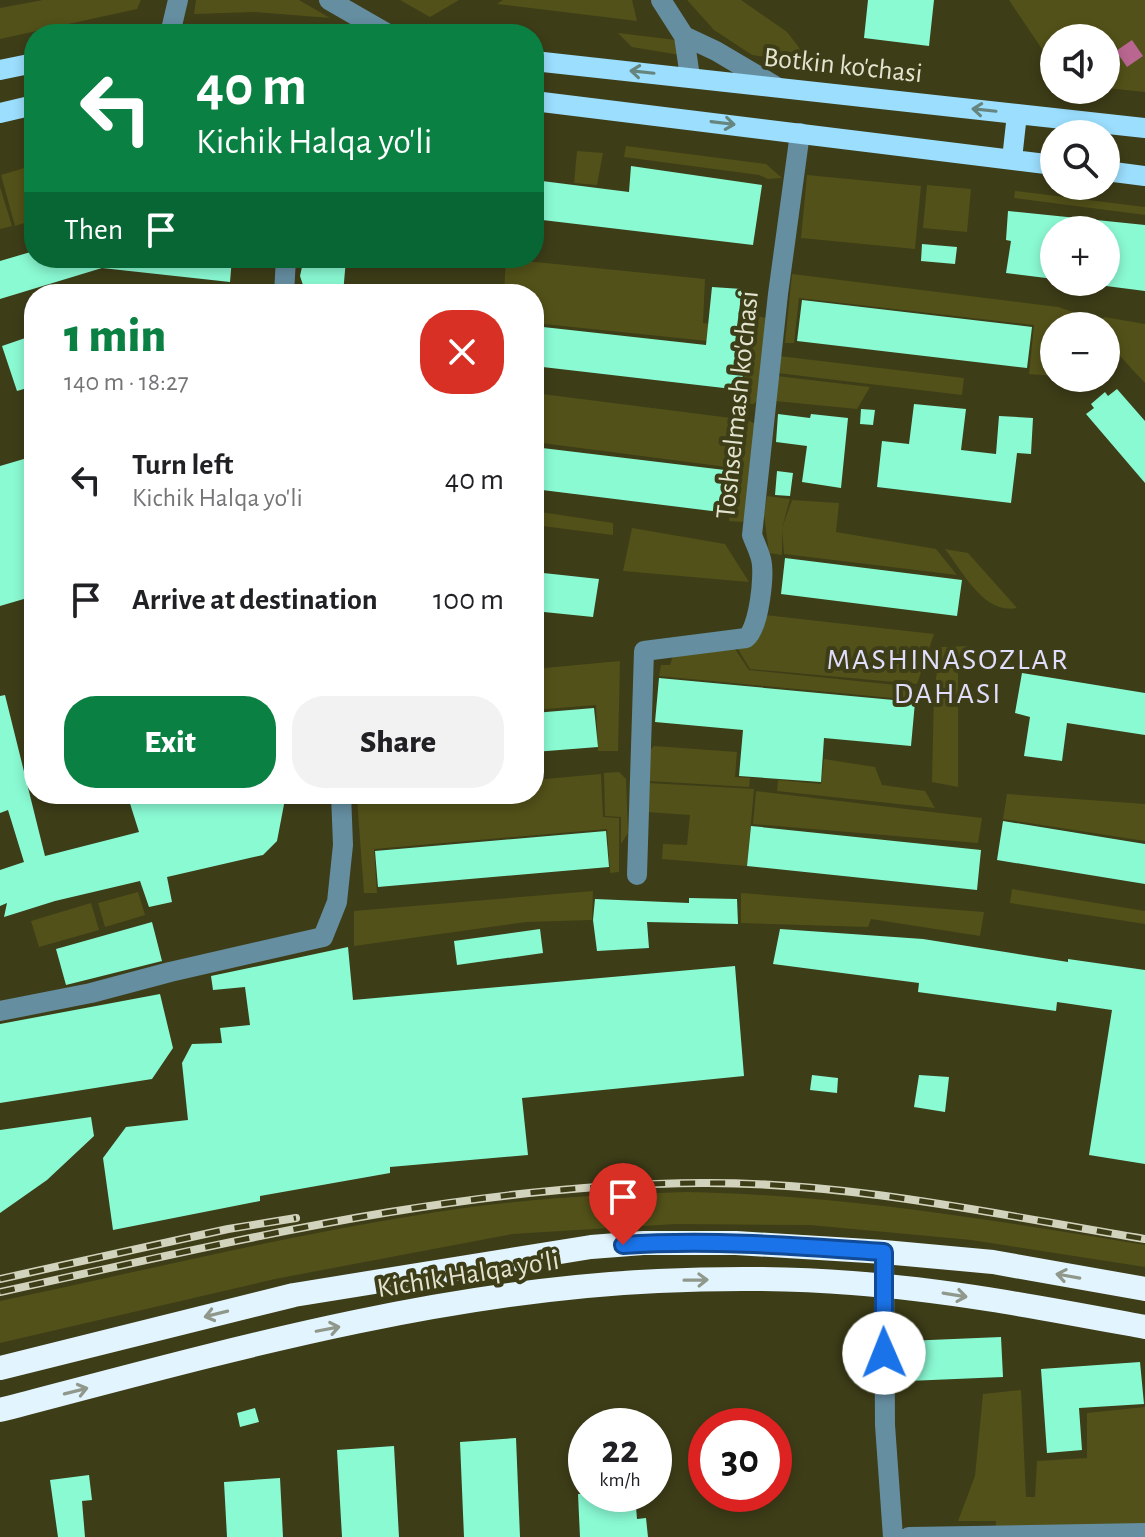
<!DOCTYPE html>
<html lang="en">
<head>
<meta charset="utf-8">
<style>
  :root { --surface:#fff; --page:#f2f2f2; --text:#202124; --muted:#757577; --accent:#0b8043 }
  body { margin:0; font-family:"Alegreya Sans",sans-serif; background:var(--page); color:var(--text); height:100vh; display:flex; flex-direction:column; font-size:30px; white-space:nowrap }
  * { box-sizing:border-box; margin:0 }
  p { font-size:26px; color:var(--muted) }
  .icon { flex:none; width:44px; height:44px; fill:none; stroke:currentColor; stroke-width:2; stroke-linecap:round; stroke-linejoin:round }
  .map { position:relative; flex:1; overflow:hidden }
  .side { position:absolute; left:24px; top:284px; width:520px; height:520px; display:flex; flex-direction:column; background:var(--surface); border-radius:32px; box-shadow:0 4px 12px #0003 }
  .side>* { flex:none }
  .top-card { position:absolute; left:24px; top:24px; width:520px; height:244px; border-radius:32px; box-shadow:0 4px 12px #0003; background:#0b8043; color:#fff; overflow:hidden }
  .buttons { position:absolute; left:1040px; top:24px; display:grid; gap:16px }
  .buttons a { display:grid; place-items:center; width:80px; height:80px; border-radius:50%; background:var(--surface); box-shadow:0 4px 12px #0003; font-size:40px }
  .speed { position:absolute; left:568px; top:1408px; display:flex; gap:16px; font-size:40px; font-weight:700; text-align:center }
  .speed>* { display:grid; place-content:center; width:104px; height:104px; border-radius:50%; background:var(--surface); box-shadow:0 4px 12px #0003; line-height:1 }
  .speed small { font-size:20px; font-weight:400 }
  .speed .limit { border:12px solid #d22; background:#fff; color:#111 }
  .pin { position:absolute; display:grid; place-items:center; width:68px; height:68px; color:#fff; margin:-82px -34px; border-radius:50% 50% 50% 0; rotate:-45deg; box-shadow:0 0 8px #0007 }
  .pin .icon { rotate:45deg }
  .me { position:absolute; width:88px; margin:-44px; rotate:359deg; stroke-linejoin:round; filter:drop-shadow(0 0 6px #0008) }
  .turn { display:flex; align-items:center; gap:28px; height:168px; padding:0 40px; font-size:36px }
  .turn .icon { width:104px; height:104px; stroke-width:2.5 }
  .turn b { display:block; font-size:56px; line-height:68px }
  .then { display:flex; align-items:center; height:76px; padding:0 40px; background:#0003; gap:16px; font-size:30px }
  .round { display:grid; place-items:center; flex:none; width:84px; height:84px; border-radius:32px; background:var(--page) }
  .headline { display:flex; align-items:center; justify-content:space-between; height:136px; padding:0 40px }
  h1 { font-size:48px; font-weight:800; line-height:60px; color:var(--accent) }
  .button { display:flex; gap:16px; margin-top:auto; padding:16px 40px }
  .button a { flex:1; height:92px; border-radius:32px; background:var(--accent); color:#fff; font-size:32px; font-weight:800; line-height:92px; text-align:center }
  .button a+a { background:var(--page); color:var(--text) }
  ul { padding:0; list-style:none }
  li { display:flex; align-items:center; gap:24px; height:120px; padding:0 40px }
  li div { flex:1 }
  li b { display:block; font-size:30px }
  li em { font-style:normal }
  .map>svg:first-child { display:block }
  .green { fill:#525119 }
  .water { fill:#b96691 }
  .building { fill:#8afad3 }
  .lines { fill:none; stroke-linecap:round; stroke-linejoin:round }
  .minor { stroke:#658ea1; stroke-width:20 }
  .major { stroke:#9bdefd; stroke-width:20 }
  .highway { stroke:#e2f4fe; stroke-width:24 }
  .rail-casing { stroke:#d2d3bc; stroke-width:8 }
  .rail { stroke:#3d3d18; stroke-width:5; stroke-dasharray:15; stroke-linecap:butt }
  .oneway { stroke:#67857f }
  .oneway2 { stroke:#90988b }
  .route-casing { stroke:#114b97; stroke-width:20 }
  .route { stroke:#1a73e8; stroke-width:14 }
  .labels { text-anchor:middle; dominant-baseline:central; stroke-width:8; stroke-linejoin:round; paint-order:stroke }
  .street-label { font-size:28px; fill:#e3e4cf; stroke:#3d3d18 }
  .neighbourhood-label { font-size:30px; letter-spacing:2px; fill:#e0defb; stroke:#3d3d18 }
</style>
</head>
<body>
<div class="map">
<svg width="1145" height="1537" viewBox="0 0 1145 1537">
  <rect width="100%" height="100%" fill="#3d3d18"/>
  <path class="green" d="M43,0H141L137,9L0,39V8Z
    M196,0H299L330,18L255,12L194,14Z
    M400,0H459L430,17Z
    M503,0H632L637,21L497,4Z
    M687,0H741L787,32L798,46L807,63L752,55L714,30Z
    M1009,0H1145V92L1106,88V38H1054V67Z
    M618,33L676,40L680,55L632,47Z
    M626,146L766,164L782,178L768,179L759,175L624,157Z
    M577,151L603,153L597,185L574,183Z
    M34,165V220L15,226L1,175Z
    M807,175L921,186L915,249L801,238Z
    M927,185L971,189L967,232L923,228Z
    M0,187L12,226L0,229Z
    M1015,191L1145,207V215L1014,198Z
    M506,259L705,279L703,323L747,330L746,345L534,323V294H504Z
    M792,274L1058,307L1073,312L1079,326H1054V376L1029,374L1034,325L799,298L794,343H785Z
    M752,315L766,318L758,399L754,404L741,403Z
    M1104,317L1145,324V383C1131,367 1108,348 1106,326L1100,322Z
    M779,356L964,378L962,395L777,373Z
    M777,376L870,387L857,409L775,401Z
    M534,393L747,420L756,424L745,519L742,522L729,521L734,468L534,442Z
    M767,496L790,499L782,528L792,500L839,503L836,532L936,549L957,575L784,554L782,530V555L769,553L764,514Z
    M534,511L613,523V535L534,525Z
    M632,528L725,544L749,582L623,571Z
    M945,549L968,553L1017,608C984,615 963,572 945,549Z
    M765,615L934,634L917,684L750,669L736,646C762,644 760,638 765,615Z
    M733,646L749,670L916,687L914,700L659,676L661,665H670L674,653Z
    M969,646L958,659V787L932,782L934,691L941,647Z
    M620,661L618,751H598L596,705L534,710V669Z
    M654,746L737,752L735,777L750,778L749,787L649,781L650,750Z
    M824,759L875,767L882,785L925,791L935,808L777,791L778,780L821,784Z
    M619,772L626,779L628,833L621,844V817L605,816L604,773Z
    M601,774L603,817L619,818V872L610,873L607,829L374,849L377,893H364L357,799L401,794H534V780Z
    M648,783L754,789L747,866L662,859L663,844L687,845L690,815L647,812Z
    M756,791L982,818L978,843L753,824Z
    M1007,794L1145,804V841L1003,819Z
    M1012,889L1145,911V924L1010,903Z
    M593,891L592,920L526,922L354,946V911Z
    M138,892L145,915L105,927L98,903Z
    M741,893L984,912L980,936L871,919L868,927L741,923Z
    M91,903L99,930L39,947L31,921Z
    M687,1192C841,1195 993,1220 1145,1245V1267L971,1240L810,1225L676,1224L512,1234L275,1279L0,1343V1301C152,1269 304,1231 457,1209C533,1198 610,1194 687,1192Z
    M1021,1390L1026,1497H1035L1037,1461L1087,1458V1413L1145,1407V1537H995L996,1521H958L975,1476L983,1394Z"/>
  <path class="water" d="M1132,40L1143,56L1127,67L1116,51Z"/>
  <path class="building" d="M868,0H934L929,46L864,38Z
    M631,166L762,185L753,245L534,219V180L629,192Z
    M1008,211L1145,225V291L1106,286V227V230H1054V279L1006,273L1011,241L1006,240Z
    M922,244L957,247L955,264L921,261Z
    M34,251V258H232L230,282L102,268L0,299V261Z
    M315,258L346,259L343,294H306L300,276L302,267L314,262Z
    M712,287L742,289L734,349L746,350L741,390L534,366V326L706,345Z
    M802,300L1032,327L1027,368L797,341Z
    M34,335V386L17,391L2,346Z
    M1117,389L1145,421V483L1086,414L1094,408L1091,404L1105,392L1108,396Z
    M914,404L966,409L961,450L996,454L999,416L1033,418L1031,454L1017,453L1011,503L877,487L882,441L909,444Z
    M861,409L875,410L873,425L860,424Z
    M778,414L810,418L811,414L848,418L841,488L802,482L807,446L776,442Z
    M534,447L733,471L728,513L534,489Z
    M34,456V596L0,606V466Z
    M777,471L793,473L790,496L775,495Z
    M785,558L962,580L957,616L781,594Z
    M534,572L599,579L593,617L534,611Z
    M1022,673L1145,693V735L1067,723L1062,761L1024,756L1030,717L1015,713Z
    M659,678L915,702L911,746L824,738L821,782L739,776L743,730L655,722Z
    M5,695L45,856L139,832L127,794H286L277,841L263,855L167,877L172,902L149,907L140,881L55,901L4,917L7,903L0,906V870L24,862L8,810L0,813V696Z
    M594,708L598,747L534,752V713Z
    M1003,821L1145,844V884L997,860Z
    M751,826L981,850L977,890L747,866Z
    M606,831L609,867L378,887L375,851Z
    M689,898L737,899L738,924L647,922L649,948L597,951L593,920L595,899L689,903Z
    M152,922L162,961L66,985L56,949Z
    M540,929L543,953L457,965L454,941Z
    M780,929L923,939L1068,962V959L1145,970V1164L1089,1155L1112,1010L1057,1002L1056,1011L918,992L919,983L773,964Z
    M348,947L353,1000L735,966L744,1076L522,1098L528,1155L390,1167V1173L260,1196V1201L113,1230L103,1158L126,1127L188,1120L182,1063L192,1044L222,1043L220,1028L250,1025L245,987L213,990L211,976Z
    M160,994L173,1048L152,1079L0,1103V1024Z
    M812,1075L838,1078L837,1093L810,1090Z
    M919,1075L949,1077L945,1112L914,1107Z
    M91,1117L94,1136L47,1180L0,1213V1130Z
    M1001,1337L1003,1377L908,1381L906,1341Z
    M1140,1362L1144,1404L1079,1408L1082,1450L1047,1453L1041,1369Z
    M255,1408L259,1422L240,1427L237,1413Z
    M516,1438L520,1537H464L460,1442Z
    M394,1446L399,1537H342L337,1450Z
    M89,1475L92,1500L82,1501L85,1537H58L50,1480Z
    M280,1478L283,1537H227L224,1482Z
    M578,1494H635L637,1519L646,1518L648,1537H580Z"/>
  <g class="lines">
    <path class="minor" d="M329,0L388,34
      M661,0L684,36L690,77
      M170,34L178,0
      M684,36L716,51L777,87
      M284,294L286,258
      M637,875L644,651L746,638C759,629 765,574 761,559C759,551 755,543 752,535L778,294L800,133
      M0,1011L91,993L170,972L323,937L337,902L343,845L341,794
      M884,1252L885,1425L893,1537
      M909,1537L1145,1533"/>
    <path class="major" d="M534,61L1145,128
      M0,70L34,63
      M534,101L1054,165
      M0,113L34,105
      M1012,159L1017,114
      M1106,171L1145,176"/>
    <path class="highway" d="M0,1368L294,1295L591,1247L643,1243H736L884,1252L993,1262L1145,1289
      M0,1410C215,1354 435,1291 658,1281C722,1278 788,1278 852,1283C950,1290 1048,1309 1145,1327"/>
    <defs>
      <path id="rail" d="M0,1279L228,1229L296,1218
        M0,1292C231,1242 465,1184 702,1183C851,1182 999,1215 1145,1239"/>
    </defs>
    <use href="#rail" class="rail-casing"/>
    <use href="#rail" class="rail"/>
  </g>
  <defs><path id="oneway-shaft" d="M-6 0H5M1.5-3L5.5 0L1.5 3" fill="none" stroke-width="1.6" stroke-linecap="round" stroke-linejoin="round" transform="scale(2)"/></defs>
  <g class="oneway">
    <use href="#oneway-shaft" transform="translate(642 72) rotate(-174)"/>
    <use href="#oneway-shaft" transform="translate(984 110) rotate(-174)"/>
    <use href="#oneway-shaft" transform="translate(723 123) rotate(7)"/>
  </g>
  <g class="oneway2">
    <use href="#oneway-shaft" transform="translate(1068 1276) rotate(-170)"/>
    <use href="#oneway-shaft" transform="translate(696 1280) rotate(-1)"/>
    <use href="#oneway-shaft" transform="translate(955 1295) rotate(9)"/>
    <use href="#oneway-shaft" transform="translate(216 1314) rotate(166)"/>
    <use href="#oneway-shaft" transform="translate(328 1329) rotate(-11)"/>
    <use href="#oneway-shaft" transform="translate(76 1391) rotate(-14)"/>
  </g>
  <g class="lines">
    <defs>
      <path id="route" d="M623,1245C710,1239 797,1246 884,1252V1353"/>
    </defs>
    <use href="#route" class="route-casing"/>
    <use href="#route" class="route"/>
  </g>
  <g class="labels">
    <g class="street-label">
      <text transform="translate(843 66) rotate(6)">Botkin ko'chasi</text>
      <text transform="translate(738 405) rotate(-84)">Toshselmash ko'chasi</text>
      <text transform="translate(468 1275) rotate(-9)">Kichik Halqa yo'li</text>
    </g>
    <g class="neighbourhood-label">
      <text x="948" y="660">MASHINASOZLAR<tspan x="948" dy="34">DAHASI</tspan></text>
    </g>
  </g>
</svg>
<div class="buttons">
<a><svg class="icon" aria-label="sound" viewBox="0 0 24 24"><path d="M4 9h4l5-4v14l-5-4H4zM17 9q2 3 0 6"/></svg></a>
<a><svg class="icon" aria-label="search" viewBox="0 0 24 24"><circle cx="10" cy="10" r="6"/><path d="M15 15l6 6"/></svg></a>
<a>+</a>
<a>−</a>
</div>
<div class="speed"><div>22<small>km/h</small></div><div class="limit">30</div></div>
<div class="pin" style="left:623px;top:1245px;background:#d93025"><svg class="icon" aria-label="arrive" viewBox="0 0 24 24"><path d="M6 21V4h12l-3 4 3 4H6"/></svg></div>
<svg class="me" style="left:884px;top:1353px" viewBox="-20 -20 40 40"><circle r="19" fill="#fff"/><path d="M0-13L10 11 0 6-10 11z" fill="#1a73e8"/></svg>
<div class="top-card">
<div class="turn"><svg class="icon" aria-label="left" viewBox="0 0 24 24"><path d="M17 20v-9H6M10 6l-5 5 5 5"/></svg><div><b>40 m</b>Kichik Halqa yo'li</div></div>
<div class="then">Then<svg class="icon" aria-label="arrive" viewBox="0 0 24 24"><path d="M6 21V4h12l-3 4 3 4H6"/></svg></div>
</div>
<section class="side">
<div class="headline"><div><h1>1 min</h1><p>140 m · 18:27</p></div><a class="round" style="background:#d93025;color:#fff"><svg class="icon" aria-label="close" viewBox="0 0 24 24"><path d="M6 6l12 12M18 6L6 18"/></svg></a></div>
<ul>
<li><svg class="icon" aria-label="left" viewBox="0 0 24 24"><path d="M17 20v-9H6M10 6l-5 5 5 5"/></svg><div><b>Turn left</b><p>Kichik Halqa yo'li</p></div><em>40 m</em></li>
<li><svg class="icon" aria-label="arrive" viewBox="0 0 24 24"><path d="M6 21V4h12l-3 4 3 4H6"/></svg><div><b>Arrive at destination</b></div><em>100 m</em></li>
</ul>
<div class="button"><a>Exit</a><a>Share</a></div>
</section>
</div>
</body>
</html>
